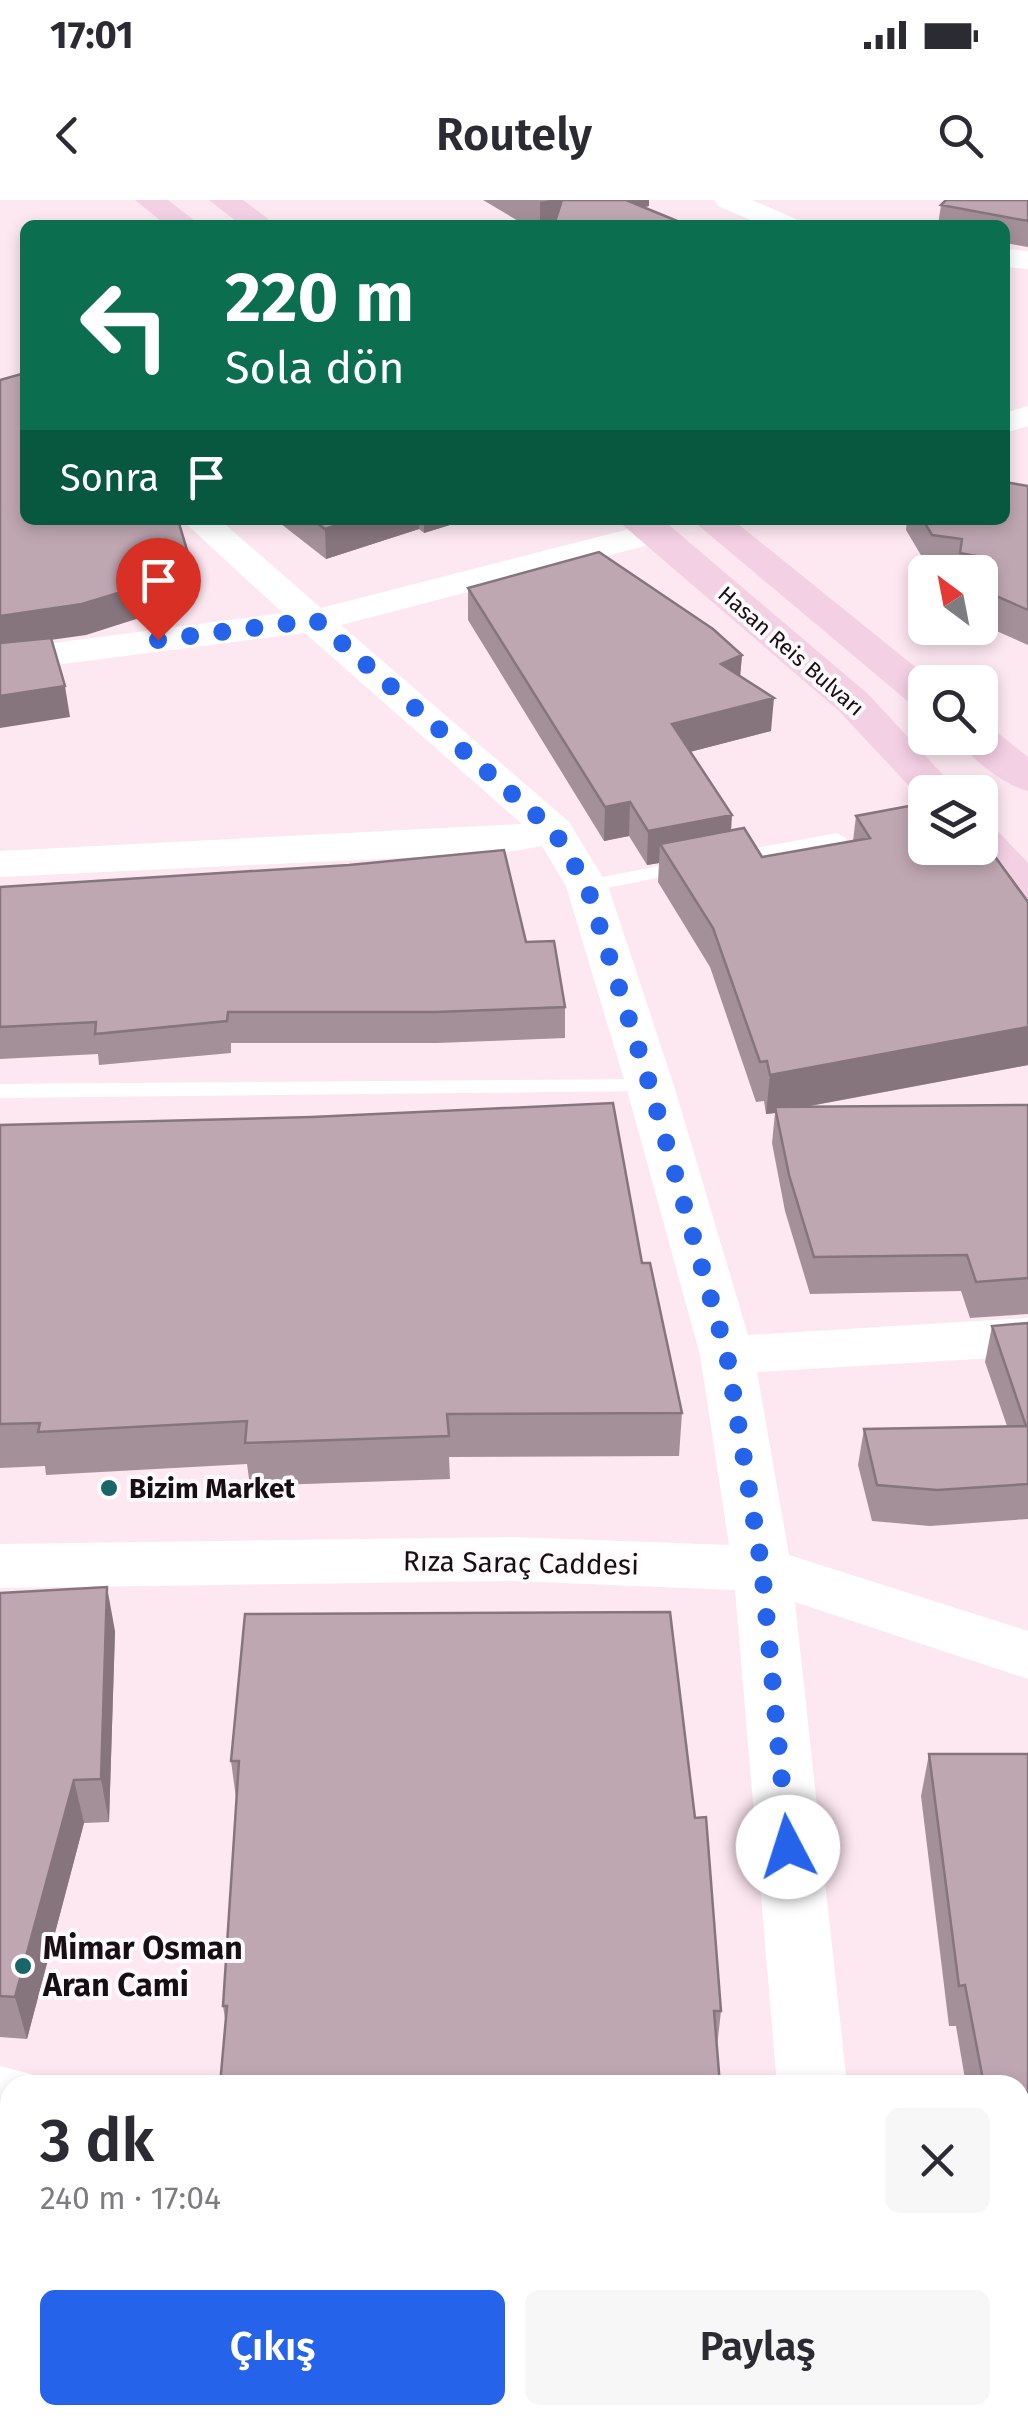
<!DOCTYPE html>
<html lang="tr">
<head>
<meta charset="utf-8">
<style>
  :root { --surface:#fff; --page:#f7f7f7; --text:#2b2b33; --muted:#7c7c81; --accent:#2563eb }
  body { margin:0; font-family:"Fira Sans",sans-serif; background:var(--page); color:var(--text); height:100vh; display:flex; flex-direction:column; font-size:38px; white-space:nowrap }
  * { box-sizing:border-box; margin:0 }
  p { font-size:32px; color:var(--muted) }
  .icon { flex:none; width:55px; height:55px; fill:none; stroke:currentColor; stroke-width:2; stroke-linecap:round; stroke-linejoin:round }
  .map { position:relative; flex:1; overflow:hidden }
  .panel { position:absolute; left:0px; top:1875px; width:1030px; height:350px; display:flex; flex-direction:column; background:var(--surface); border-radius:30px 30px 0 0; box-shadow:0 5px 15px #0003 }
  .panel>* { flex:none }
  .guide { position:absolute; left:20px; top:20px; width:990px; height:305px; border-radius:15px; box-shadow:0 5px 15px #0003; background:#0b6e4f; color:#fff; overflow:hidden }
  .needle { width:65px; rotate:328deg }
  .fabs { position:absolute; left:908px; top:355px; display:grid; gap:20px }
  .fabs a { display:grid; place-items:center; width:90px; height:90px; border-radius:15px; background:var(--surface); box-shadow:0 5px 15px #0003; font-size:50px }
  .pin { position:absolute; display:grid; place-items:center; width:85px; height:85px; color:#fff; margin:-102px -42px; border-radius:50% 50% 50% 0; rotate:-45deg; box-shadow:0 0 10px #0007 }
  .pin .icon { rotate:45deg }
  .me { position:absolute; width:110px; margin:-55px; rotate:355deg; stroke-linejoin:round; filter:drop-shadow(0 0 8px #0008) }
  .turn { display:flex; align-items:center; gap:35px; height:210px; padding:0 40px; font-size:45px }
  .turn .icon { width:130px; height:130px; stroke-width:2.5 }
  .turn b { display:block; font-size:70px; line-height:85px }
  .then { display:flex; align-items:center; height:95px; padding:0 40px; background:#0003; gap:20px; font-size:38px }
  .round { display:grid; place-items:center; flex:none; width:105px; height:105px; border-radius:15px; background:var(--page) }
  .head { display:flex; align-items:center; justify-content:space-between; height:170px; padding:0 40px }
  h1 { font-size:60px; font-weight:600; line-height:75px }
  .action { display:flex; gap:20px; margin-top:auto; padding:20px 40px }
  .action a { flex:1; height:115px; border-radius:15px; background:var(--accent); color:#fff; font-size:40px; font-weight:600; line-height:115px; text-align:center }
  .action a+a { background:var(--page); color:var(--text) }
  .status { display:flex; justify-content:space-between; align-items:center; height:70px; padding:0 50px; background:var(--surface); direction:ltr }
  .status svg { height:28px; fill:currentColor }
  header { display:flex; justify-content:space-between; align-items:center; height:130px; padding:0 40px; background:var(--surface); font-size:45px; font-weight:600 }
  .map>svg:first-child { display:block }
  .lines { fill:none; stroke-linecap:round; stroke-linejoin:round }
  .lane { fill:#fff; fill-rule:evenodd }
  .street { fill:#fff; fill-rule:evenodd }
  .secondary { fill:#f4d0e4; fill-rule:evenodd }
  .wall { fill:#a49099 }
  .shaded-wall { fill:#86757d }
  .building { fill:#bfa7b2; stroke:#86757d; stroke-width:2.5 }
  .route { stroke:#2563eb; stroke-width:18; stroke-dasharray:0 32.4 }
  .poi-dot { fill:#186669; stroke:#fffafc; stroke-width:4 }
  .labels { text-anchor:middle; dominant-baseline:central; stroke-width:8; stroke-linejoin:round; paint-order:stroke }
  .far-street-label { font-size:22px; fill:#170f13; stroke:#fffafc }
  .poi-label { font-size:28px; font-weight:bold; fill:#170f13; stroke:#fffafc; text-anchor:start }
  .street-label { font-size:28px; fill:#170f13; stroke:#fffafc }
  .near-poi-label { font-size:32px; font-weight:bold; fill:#170f13; stroke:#fffafc; text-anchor:start }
</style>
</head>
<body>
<div class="status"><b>17:01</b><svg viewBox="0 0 49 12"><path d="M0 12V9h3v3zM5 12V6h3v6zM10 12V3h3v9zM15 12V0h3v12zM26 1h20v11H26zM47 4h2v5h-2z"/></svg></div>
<header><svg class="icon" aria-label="back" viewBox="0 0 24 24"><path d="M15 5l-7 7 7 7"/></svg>Routely<svg class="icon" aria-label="search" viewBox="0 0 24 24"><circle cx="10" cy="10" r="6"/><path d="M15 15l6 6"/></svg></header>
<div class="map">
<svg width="1028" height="2225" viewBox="0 0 1028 2225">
  <rect width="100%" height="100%" fill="#fde7f1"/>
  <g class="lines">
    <path class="lane" d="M837,633L847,639L844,643L729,665L719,659L729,653Z
      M690,660L700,666L697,670L587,692L577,686L587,680Z
      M650,879L658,881L661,886L658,891L0,898V884Z"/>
    <path class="street" d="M714,0H752L796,19L800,25H762L718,6Z
      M1005,49L1028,51V69L1005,67Z
      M1028,206V226L1005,233V213Z
      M182,320H220L321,408L656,322L668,326L674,333L668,340L341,425L569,622L608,686L674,886L748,1135L1028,1118V1156L757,1172L789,1355L1028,1431V1479L795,1402L847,1885H777L735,1390L513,1381L0,1388V1344L513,1337L729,1345L700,1155L626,886L566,686L542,646L503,653L0,677V651L522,624L305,433L0,472V450L283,413Z
      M0,1866L35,1875L39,1885H10V1930H0Z
      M10,2068V2192L0,2196V2072Z
      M805,2215H883L884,2225H806Z"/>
    <path class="secondary" d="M135,0H168L200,25H166Z
      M209,0H243L276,25H241Z
      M617,320H661L669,325L868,494L959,592H925L923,601L840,512Z
      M692,320H733L934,482H925V507L911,504Z
      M980,526L993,529L1028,557V591C1004,585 970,559 958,538H980Z
      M980,625L996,629L1028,663V703L1012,699L965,648H980Z"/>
  </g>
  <path class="wall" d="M483,0H649V6L644,7L687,25H525Z
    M1028,0V47L1005,43V25H938L941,5Z
    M1028,286V445L992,429L987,392L980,390V372H957V371L928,367L906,330L907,320H1005Z
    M276,320H466L424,333L419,329L326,359Z
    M468,388L742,455L740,477L771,531L690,552L731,631L762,657L853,641L856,616L1028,702V865L805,907L1028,905V1114L970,1118L961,1091L810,1094L785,1011L772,943L775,913L766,914L764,901L756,902L710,767L658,682L659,663L647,665L629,636L604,641L468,420Z
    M0,687L526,742L565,807V838L437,843H231V853L99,865L98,854L0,859Z
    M0,925L642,1063L682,1213L679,1256L449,1257L450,1279L250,1286L247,1264L46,1275L45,1266L0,1268Z
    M1028,1123V1319L930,1326L872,1321L858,1265L864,1229L1007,1226L985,1162L992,1126Z
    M0,1393L115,1431L109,1622L84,1623L27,1839L0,1837Z
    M245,1414L695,1618L721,1811L717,1847L226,1825L223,1806L236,1598L231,1561Z
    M929,1554H1028V2225H1015L1013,2215H1020V1885H966L956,1826H949L921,1596Z"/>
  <path class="shaded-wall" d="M550,0H563V25H540V2Z
    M597,0H649V6L596,20Z
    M353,320H419V329L326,359L325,329Z
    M424,320H466L424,333Z
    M193,370L196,400L86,435L0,447V416Z
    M742,455L739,488L721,464Z
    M65,486L70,517L0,528V496Z
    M774,498L771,531L670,557L672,524Z
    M630,602L629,636L604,641L605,607Z
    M732,615L730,649L660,644L659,663L647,665L648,631Z
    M1028,827V865L776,912L775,907V913L766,914L770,875Z
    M107,1387L115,1431L109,1622L101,1579Z
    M74,1580L84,1623L27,1839L15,1797Z"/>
  <path class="building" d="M562,0H626L687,25H554Z
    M946,0H1028V21L941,5Z
    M25,173V320H178L193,370L82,404L0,416V180Z
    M1005,282L1028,286V410L996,396L992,359L960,353L962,339L932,335L923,320H1005Z
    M313,320H353L325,329Z
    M599,352L713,429L742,455L721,464L774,498L672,524L732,615L648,631L630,602L605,607L468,388Z
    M51,438L65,486L0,496V443Z
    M925,603V648H980V636L1028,702V827L770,875L767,861L760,862L713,728L660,644L744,628L762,657L870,638L856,616Z
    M504,650L526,742L554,741L565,807L436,812H228L227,821L95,834L96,822L0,827V687L349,665Z
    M613,903L642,1063H650L682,1213L447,1214L449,1236L245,1243L247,1221L38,1232L40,1223L0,1224V925L312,917Z
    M1028,905V1078L976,1082L967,1055L814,1057L789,975L775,907Z
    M1028,1123V1284L937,1290L877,1285L864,1229L1026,1226L992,1126Z
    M107,1387L101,1579L74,1580L15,1797L0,1796V1393Z
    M670,1412L695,1618L706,1617L721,1811H714L720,1885H220L227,1806H223L239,1561H231L245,1414Z
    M929,1554H1028V2118L1020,2075V1885H984L965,1785L959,1786Z
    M1020,2130H1028V2191L1020,2145Z
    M458,2215H756L757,2224L458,2225Z"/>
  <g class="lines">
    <path class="route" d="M158,440L316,420L554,631L587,686L650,886L727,1155L762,1369L788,1647"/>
  </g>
  <g class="poi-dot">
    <circle cx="109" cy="1288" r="10"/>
    <circle cx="23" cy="1766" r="10"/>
  </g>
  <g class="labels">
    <g class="far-street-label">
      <text transform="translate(791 451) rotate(41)">Hasan Reis Bulvarı</text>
    </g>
    <g class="poi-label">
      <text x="129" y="1288">Bizim Market</text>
    </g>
    <g class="street-label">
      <text transform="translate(521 1363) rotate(1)">Rıza Saraç Caddesi</text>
    </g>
    <g class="near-poi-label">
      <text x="43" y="1748">Mimar Osman<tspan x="43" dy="37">Aran Cami</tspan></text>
    </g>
  </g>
</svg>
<div class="fabs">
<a><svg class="needle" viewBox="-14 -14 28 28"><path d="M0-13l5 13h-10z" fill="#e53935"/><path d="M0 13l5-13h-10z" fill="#7c7c81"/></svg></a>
<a><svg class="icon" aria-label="search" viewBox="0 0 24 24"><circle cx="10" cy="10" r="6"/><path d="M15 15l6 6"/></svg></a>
<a><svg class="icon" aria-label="layers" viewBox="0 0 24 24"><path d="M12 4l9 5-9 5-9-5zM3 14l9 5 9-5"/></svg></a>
</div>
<div class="pin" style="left:158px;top:440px;background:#d93025"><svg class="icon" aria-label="arrive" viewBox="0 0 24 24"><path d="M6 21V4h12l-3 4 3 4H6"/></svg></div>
<svg class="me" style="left:788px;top:1647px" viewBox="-20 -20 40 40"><circle r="19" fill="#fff"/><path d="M0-13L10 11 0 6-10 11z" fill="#2563eb"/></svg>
<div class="guide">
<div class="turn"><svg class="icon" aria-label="left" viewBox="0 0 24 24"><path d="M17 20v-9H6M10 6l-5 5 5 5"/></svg><div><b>220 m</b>Sola dön</div></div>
<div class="then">Sonra<svg class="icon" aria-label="arrive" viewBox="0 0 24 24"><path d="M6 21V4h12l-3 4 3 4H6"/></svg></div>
</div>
<section class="panel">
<div class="head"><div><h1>3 dk</h1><p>240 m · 17:04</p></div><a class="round"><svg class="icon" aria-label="close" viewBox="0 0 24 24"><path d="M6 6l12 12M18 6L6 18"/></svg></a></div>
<div class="action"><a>Çıkış</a><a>Paylaş</a></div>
</section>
</div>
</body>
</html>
